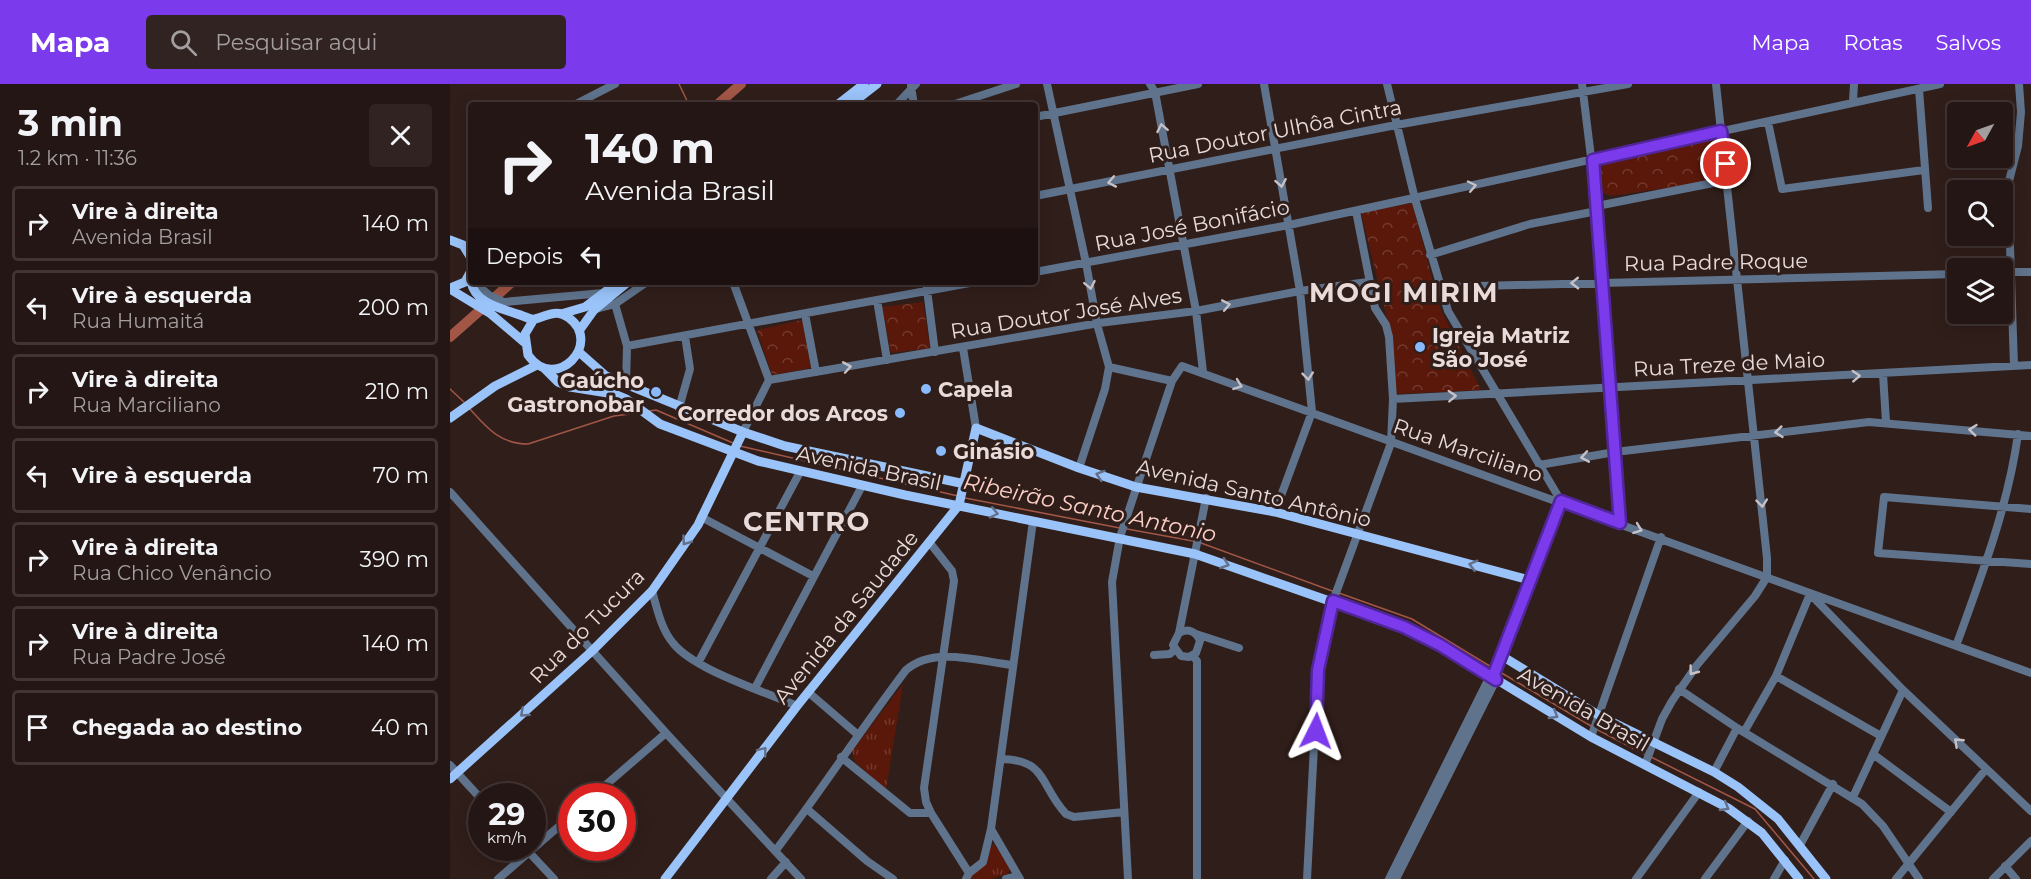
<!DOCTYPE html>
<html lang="pt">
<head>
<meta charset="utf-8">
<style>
  :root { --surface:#241614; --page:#302322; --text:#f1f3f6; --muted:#a39fa0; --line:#413534; --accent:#7c3aed }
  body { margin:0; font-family:Montserrat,sans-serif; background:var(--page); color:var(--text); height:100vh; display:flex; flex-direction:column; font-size:22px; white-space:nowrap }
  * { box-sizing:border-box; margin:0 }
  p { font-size:20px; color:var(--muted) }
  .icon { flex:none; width:33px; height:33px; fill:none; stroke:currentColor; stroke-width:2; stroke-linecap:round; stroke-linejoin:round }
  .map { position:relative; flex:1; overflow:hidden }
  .panel { display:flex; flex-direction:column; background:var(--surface); width:450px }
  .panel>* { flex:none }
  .banner { position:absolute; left:18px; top:18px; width:570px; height:183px; border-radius:6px; box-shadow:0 3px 15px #0003,0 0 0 2px var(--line); background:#241614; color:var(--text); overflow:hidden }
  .needle { width:39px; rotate:230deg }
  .tools { position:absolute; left:1497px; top:18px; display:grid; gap:12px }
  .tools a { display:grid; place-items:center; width:66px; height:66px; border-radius:6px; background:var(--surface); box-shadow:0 3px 15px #0003,0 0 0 2px var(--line); font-size:30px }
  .speed { position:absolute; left:18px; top:699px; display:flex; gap:12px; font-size:30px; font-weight:700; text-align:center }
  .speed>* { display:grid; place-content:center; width:78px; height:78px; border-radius:50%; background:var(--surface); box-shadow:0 3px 15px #0003,0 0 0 2px var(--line); line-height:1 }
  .speed small { font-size:15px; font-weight:400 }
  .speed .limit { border:9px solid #d22; background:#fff; color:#111 }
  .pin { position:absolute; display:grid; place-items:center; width:51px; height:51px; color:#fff; margin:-26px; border:3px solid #fff; border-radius:50%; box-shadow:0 2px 6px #0007 }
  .me { position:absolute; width:66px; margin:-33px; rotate:3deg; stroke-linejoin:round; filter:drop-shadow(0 0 4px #0008) }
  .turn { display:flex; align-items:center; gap:21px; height:126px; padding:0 18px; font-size:27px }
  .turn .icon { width:78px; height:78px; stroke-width:2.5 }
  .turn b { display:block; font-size:42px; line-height:51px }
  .then { display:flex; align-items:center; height:57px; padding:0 18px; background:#0003; gap:12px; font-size:22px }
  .round { display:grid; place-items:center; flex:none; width:63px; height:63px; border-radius:6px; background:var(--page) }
  .head { display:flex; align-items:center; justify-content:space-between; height:102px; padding:0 18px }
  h1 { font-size:36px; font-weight:700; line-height:45px }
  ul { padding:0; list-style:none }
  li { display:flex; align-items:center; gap:18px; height:75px; margin:0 12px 9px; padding:0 6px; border:3px solid var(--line); border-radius:6px }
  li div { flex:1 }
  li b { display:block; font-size:22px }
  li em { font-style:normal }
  header { display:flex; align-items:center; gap:36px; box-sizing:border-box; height:84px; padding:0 30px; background:var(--accent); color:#fff }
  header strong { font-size:28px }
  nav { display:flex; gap:33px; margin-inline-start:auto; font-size:21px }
  .search { width:420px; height:54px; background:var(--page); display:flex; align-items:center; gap:15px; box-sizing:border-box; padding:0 21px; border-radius:6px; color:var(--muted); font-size:22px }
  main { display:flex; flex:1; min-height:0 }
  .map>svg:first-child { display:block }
  .grass { fill:url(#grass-tufts) }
  .park { fill:url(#park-crowns) }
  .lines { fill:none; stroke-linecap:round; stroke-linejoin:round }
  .stream { stroke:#a25646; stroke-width:1.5 }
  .river { stroke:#a25646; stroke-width:10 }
  .minor { stroke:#5f738c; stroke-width:8 }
  .major { stroke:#99c3f9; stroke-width:9 }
  .oneway { stroke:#c6c1c6 }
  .oneway2 { stroke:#64708a }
  .route-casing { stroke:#51269a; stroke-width:15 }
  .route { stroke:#7c3aed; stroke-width:10 }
  .poi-dot { fill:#88bafc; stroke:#301e1a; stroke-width:2 }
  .labels { text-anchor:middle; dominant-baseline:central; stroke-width:6; stroke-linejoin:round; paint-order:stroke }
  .street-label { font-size:21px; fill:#e8dbd9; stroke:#301e1a }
  .poi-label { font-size:21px; font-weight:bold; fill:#e8dbd9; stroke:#301e1a; text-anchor:start }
  .water-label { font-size:22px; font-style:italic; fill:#fed0c6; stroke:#301e1a }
  .district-label { font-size:27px; font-weight:bold; letter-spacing:1.5px; fill:#e8dbd9; stroke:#301e1a }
</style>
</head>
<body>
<header>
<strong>Mapa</strong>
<div class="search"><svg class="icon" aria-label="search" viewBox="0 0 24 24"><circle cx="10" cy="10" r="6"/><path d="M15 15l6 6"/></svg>Pesquisar aqui</div>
<nav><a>Mapa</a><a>Rotas</a><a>Salvos</a></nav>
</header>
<main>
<section class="panel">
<div class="head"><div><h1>3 min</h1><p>1.2 km · 11:36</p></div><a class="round"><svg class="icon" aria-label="close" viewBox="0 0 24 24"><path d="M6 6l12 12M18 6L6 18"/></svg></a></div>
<ul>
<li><svg class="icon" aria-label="right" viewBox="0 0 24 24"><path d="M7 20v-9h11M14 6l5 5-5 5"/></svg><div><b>Vire à direita</b><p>Avenida Brasil</p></div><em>140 m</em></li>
<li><svg class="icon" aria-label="left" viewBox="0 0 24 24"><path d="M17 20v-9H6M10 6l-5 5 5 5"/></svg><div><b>Vire à esquerda</b><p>Rua Humaitá</p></div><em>200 m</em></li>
<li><svg class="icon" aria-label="right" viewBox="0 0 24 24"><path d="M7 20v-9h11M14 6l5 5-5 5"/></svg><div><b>Vire à direita</b><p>Rua Marciliano</p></div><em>210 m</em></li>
<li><svg class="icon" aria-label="left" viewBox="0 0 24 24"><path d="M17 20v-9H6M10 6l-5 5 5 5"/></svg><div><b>Vire à esquerda</b></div><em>70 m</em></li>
<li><svg class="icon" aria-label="right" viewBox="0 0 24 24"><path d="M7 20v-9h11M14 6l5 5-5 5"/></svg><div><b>Vire à direita</b><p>Rua Chico Venâncio</p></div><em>390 m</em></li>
<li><svg class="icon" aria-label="right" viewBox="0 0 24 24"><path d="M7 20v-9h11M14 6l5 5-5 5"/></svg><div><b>Vire à direita</b><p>Rua Padre José</p></div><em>140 m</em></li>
<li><svg class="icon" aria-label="arrive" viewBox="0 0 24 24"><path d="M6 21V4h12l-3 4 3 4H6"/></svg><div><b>Chegada ao destino</b></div><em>40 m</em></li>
</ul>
</section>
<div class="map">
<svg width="1581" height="795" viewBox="0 0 1581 795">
  <defs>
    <pattern id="grass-tufts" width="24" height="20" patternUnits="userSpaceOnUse" patternTransform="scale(1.5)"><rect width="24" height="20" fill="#5a180b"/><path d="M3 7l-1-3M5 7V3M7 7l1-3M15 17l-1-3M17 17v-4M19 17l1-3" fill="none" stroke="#72392e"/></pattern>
    <pattern id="park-crowns" width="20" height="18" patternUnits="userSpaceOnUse" patternTransform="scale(1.5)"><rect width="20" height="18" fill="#5a180b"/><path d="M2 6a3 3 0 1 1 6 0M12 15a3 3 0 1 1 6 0" fill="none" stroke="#72392e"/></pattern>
  </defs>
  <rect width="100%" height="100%" fill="#301e1a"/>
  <path class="grass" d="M453,600L436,706L405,678L402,667Z
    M544,760L560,784L558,790L540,795H520V792L538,777L540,763Z"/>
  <path class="park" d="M1270,49L1276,95L1162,112L1148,108L1147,80Z
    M962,119L990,224L1031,306L947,310L939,242L911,129Z
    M473,218L480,264L441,269L432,223Z
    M352,236L361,284L322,291L307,246Z"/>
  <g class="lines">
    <path class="stream" d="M229,0L239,21
      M0,305L15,319
      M20,325C37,344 50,360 78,360L164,332L188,329
      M199,327L206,326L283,359
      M290,362L508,412
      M515,414L670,444
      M677,445L743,457
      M751,459L885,508
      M889,509L962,535L1043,584
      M1050,588L1141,642
      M1148,646L1194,670
      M1201,673L1305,725L1364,795"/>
    <path class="river" d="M267,21L291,0
      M0,253L62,198"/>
    <path class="minor" d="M597,0L636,179L647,240L659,283L655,305L629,384
      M700,0L705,8L746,227L753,288
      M814,0L850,207L862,328L825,428
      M937,0L965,115L998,227L1111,417L1079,496
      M1132,0L1147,122L1158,303L1170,439
      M461,2L464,21
      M1469,5L1478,124
      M1403,17L1404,0
      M124,21L165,0
      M446,21L466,0
      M502,21L566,0
      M585,33L748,0
      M1318,38L1332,105L1474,86
      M585,112L946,41L1178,0
      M1147,122L1278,96
      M980,171L1080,140L1147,127
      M585,188L839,141L1490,0
      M1552,188H1581
      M24,198L39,211L54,218L153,209
      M283,198L319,296
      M476,198L485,268
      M990,203L1508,190
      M427,216L437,276
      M165,220L177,262L176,300
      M146,225L165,220L197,198
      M355,230L366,288
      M177,262L525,198
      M513,264L526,344
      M1564,282L1558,101L1568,62L1571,28L1569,0
      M659,283L722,297
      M1433,290L1436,338
      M319,296L649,239L746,227L850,207L918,198
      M943,315L1581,281
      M229,324L240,285L235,252
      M293,348L319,296
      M1089,381L1165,368L1419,338L1581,352
      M0,408L216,649L351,795
      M1581,425L1434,413L1428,469L1581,480
      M251,433L363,492
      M480,459L502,487L504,497L474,704L476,718L481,729L519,789
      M202,507C207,524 211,545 223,559C244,586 314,607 347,622
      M1362,512L1453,606L1581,727
      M729,549C738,544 746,547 750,557L746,569L739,573L731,572L723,561L729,549L756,414
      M746,550L789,564
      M1506,562C1531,493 1558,423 1568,350
      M704,571L720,570L725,565
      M743,572L747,577V795
      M248,579L350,388
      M1326,592L1431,652
      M305,604L412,402
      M1229,605L1287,644L1412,720L1433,742L1469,795
      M358,608L407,650
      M1294,648L1326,592L1360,510
      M1141,653L1211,453
      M1423,670L1501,728
      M391,673L460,729H481
      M551,675C598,676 589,701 616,730L624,733L674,728
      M0,681L32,716
      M1195,681L1212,635L1222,617L1247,581L1305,512L1317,493V474L1266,0
      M1264,688L1287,644
      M143,712L216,649
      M1403,713L1453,606
      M357,725L417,777L443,795
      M541,745L570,795
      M1350,761L1383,700
      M75,764L104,795
      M326,766C371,707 411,645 456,586C484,562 528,577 562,581
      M1555,782L1566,795
      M48,795L122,731
      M321,795L336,778
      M516,795L519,789L533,778L541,745L583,437
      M556,795L568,792
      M678,795L662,498L670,453L722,297L732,282L1581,589
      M857,795L868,586L883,517L941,359L943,315L939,253L936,241L925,224L906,127
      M939,795L1040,592
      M946,795L1046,596
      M1186,795L1249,708
      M1255,795L1298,737
      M1324,795L1335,776
      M1446,795L1536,685
      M1543,795L1581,757"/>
    <path class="major" d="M387,21L414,0
      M400,21L427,0
      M0,156L13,161L21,174
      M21,198C25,219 50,224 67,230C72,231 80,236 85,235C98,232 106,224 119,234C153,259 106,310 78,271L75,250L84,235
      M0,204L15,198L21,187
      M0,205L41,230L74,258
      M111,230L135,223L168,198
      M129,247L144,226L178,198
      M129,268L156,292L293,348L335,362L515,400
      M94,284L108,298L120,303L164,310L176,315L210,340L308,377L455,411L745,470L954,543L990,561L1141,653L1278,724L1312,749L1349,795
      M0,334L45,302L87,281
      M1052,572L1150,632L1264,688L1288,703L1328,735L1376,795
      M0,695L142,567L202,507L248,441L293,348
      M215,795L347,622L509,421L526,344L629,384L686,403L825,428L1079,496C1073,512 1051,586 1040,592"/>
  </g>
  <defs><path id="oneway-chevron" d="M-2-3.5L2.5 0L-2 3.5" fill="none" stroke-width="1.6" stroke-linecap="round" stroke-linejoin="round" transform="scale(1.5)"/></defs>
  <g class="oneway">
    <use href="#oneway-chevron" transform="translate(712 44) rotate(-101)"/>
    <use href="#oneway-chevron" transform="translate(662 98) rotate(169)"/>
    <use href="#oneway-chevron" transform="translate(831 99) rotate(80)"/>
    <use href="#oneway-chevron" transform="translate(1022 102) rotate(-12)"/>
    <use href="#oneway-chevron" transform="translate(1125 199) rotate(179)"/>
    <use href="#oneway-chevron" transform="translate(640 201) rotate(79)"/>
    <use href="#oneway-chevron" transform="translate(776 221) rotate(-11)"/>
    <use href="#oneway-chevron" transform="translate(397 283) rotate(-10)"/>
    <use href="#oneway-chevron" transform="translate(858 292) rotate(84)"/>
    <use href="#oneway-chevron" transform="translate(1406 292) rotate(-3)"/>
    <use href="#oneway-chevron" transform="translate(788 301) rotate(20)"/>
    <use href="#oneway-chevron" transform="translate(1002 312) rotate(-3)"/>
    <use href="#oneway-chevron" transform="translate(1523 346) rotate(-174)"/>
    <use href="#oneway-chevron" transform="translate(1329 348) rotate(174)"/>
    <use href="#oneway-chevron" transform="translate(1135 373) rotate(170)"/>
    <use href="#oneway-chevron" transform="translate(1312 419) rotate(84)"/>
    <use href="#oneway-chevron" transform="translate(1188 445) rotate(20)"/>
    <use href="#oneway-chevron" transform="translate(1243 587) rotate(127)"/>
    <use href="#oneway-chevron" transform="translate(1508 658) rotate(-137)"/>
  </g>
  <g class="oneway2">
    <use href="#oneway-chevron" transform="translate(650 391) rotate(-162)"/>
    <use href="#oneway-chevron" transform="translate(544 429) rotate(12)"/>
    <use href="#oneway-chevron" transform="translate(236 457) rotate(125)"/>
    <use href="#oneway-chevron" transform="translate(775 480) rotate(19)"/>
    <use href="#oneway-chevron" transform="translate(1023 481) rotate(-165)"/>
    <use href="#oneway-chevron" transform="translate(74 629) rotate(138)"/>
    <use href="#oneway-chevron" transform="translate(1104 631) rotate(31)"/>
    <use href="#oneway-chevron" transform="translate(313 667) rotate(-52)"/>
    <use href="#oneway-chevron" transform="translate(1275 723) rotate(31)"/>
  </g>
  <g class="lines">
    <defs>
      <path id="route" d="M866,647L868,586L883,517L954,543L990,561L1046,596L1044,590L1111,417L1170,439L1143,76L1271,47L1276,80"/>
    </defs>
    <use href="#route" class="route-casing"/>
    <use href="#route" class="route"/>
  </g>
  <g class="poi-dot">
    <circle cx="970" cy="263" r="6"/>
    <circle cx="476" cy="305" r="6"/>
    <circle cx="206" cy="308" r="6"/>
    <circle cx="450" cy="329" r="6"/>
    <circle cx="491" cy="367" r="6"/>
  </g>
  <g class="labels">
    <g class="street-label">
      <text transform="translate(825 47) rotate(-11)">Rua Doutor Ulhôa Cintra</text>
      <text transform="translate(742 141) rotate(-11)">Rua José Bonifácio</text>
      <text transform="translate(1266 178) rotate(-1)">Rua Padre Roque</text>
      <text transform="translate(616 229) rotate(-9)">Rua Doutor José Alves</text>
      <text transform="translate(1279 280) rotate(-3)">Rua Treze de Maio</text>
      <text transform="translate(1018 366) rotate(19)">Rua Marciliano</text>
      <text transform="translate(419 384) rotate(12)">Avenida Brasil</text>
      <text transform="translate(804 409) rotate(13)">Avenida Santo Antônio</text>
      <text transform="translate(396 533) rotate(-51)">Avenida da Saudade</text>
      <text transform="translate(137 542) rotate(-45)">Rua do Tucura</text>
      <text transform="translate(1134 625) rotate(30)">Avenida Brasil</text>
    </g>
    <g class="poi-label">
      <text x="982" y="251">Igreja Matriz<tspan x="982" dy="24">São José</tspan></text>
      <text x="194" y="296" text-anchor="end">Gaúcho<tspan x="194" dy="24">Gastronobar</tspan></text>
      <text x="488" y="305">Capela</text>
      <text x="438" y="329" text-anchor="end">Corredor dos Arcos</text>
      <text x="503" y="367">Ginásio</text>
    </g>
    <g class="water-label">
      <text transform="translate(640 424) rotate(12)">Ribeirão Santo Antonio</text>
    </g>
    <g class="district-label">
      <text x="954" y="208">MOGI MIRIM</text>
      <text x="357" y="437">CENTRO</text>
    </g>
  </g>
</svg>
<div class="tools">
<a><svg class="needle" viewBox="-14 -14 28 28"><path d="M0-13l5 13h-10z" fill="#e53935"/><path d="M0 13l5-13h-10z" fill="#a39fa0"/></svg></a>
<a><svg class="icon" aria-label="search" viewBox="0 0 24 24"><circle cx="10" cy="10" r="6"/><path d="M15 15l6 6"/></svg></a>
<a><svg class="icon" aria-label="layers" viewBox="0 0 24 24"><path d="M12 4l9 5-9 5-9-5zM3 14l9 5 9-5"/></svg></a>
</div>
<div class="speed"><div>29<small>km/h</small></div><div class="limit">30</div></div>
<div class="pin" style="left:1276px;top:80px;background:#d93025"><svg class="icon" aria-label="arrive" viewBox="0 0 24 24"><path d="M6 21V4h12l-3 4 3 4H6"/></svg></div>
<svg class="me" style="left:866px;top:647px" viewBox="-20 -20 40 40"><path d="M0-17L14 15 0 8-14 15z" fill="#7c3aed" stroke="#fff" stroke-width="4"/></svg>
<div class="banner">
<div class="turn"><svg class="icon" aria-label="right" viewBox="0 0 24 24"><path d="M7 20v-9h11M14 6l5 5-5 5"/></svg><div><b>140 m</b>Avenida Brasil</div></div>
<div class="then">Depois<svg class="icon" aria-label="left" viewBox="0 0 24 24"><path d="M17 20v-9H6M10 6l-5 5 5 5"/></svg></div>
</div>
</div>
</main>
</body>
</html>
